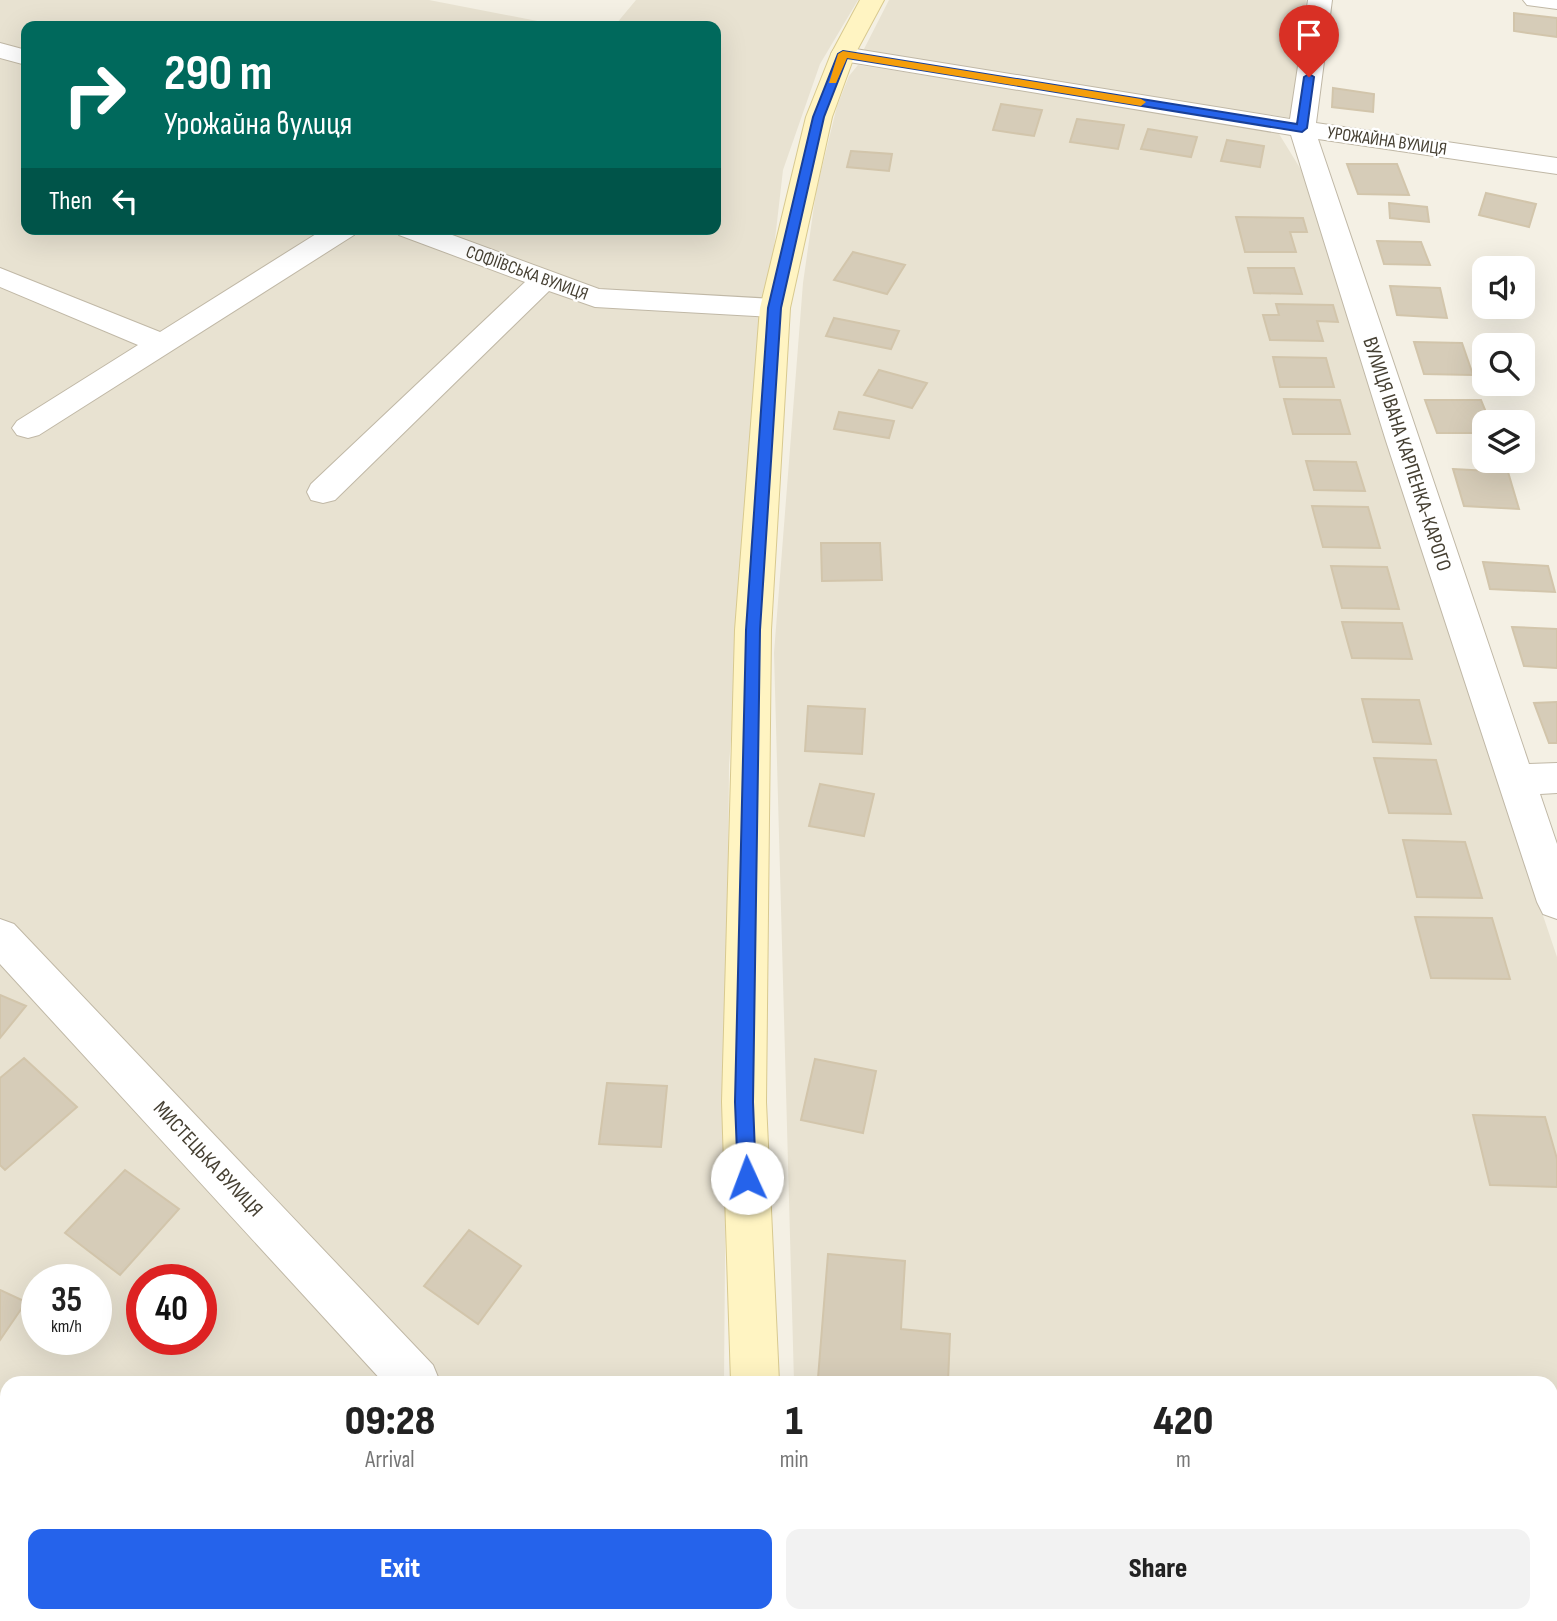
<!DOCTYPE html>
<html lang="en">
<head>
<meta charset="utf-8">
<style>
  :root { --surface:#fff; --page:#f2f2f2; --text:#222; --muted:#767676; --accent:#2563eb }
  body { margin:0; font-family:"Sofia Sans Condensed",sans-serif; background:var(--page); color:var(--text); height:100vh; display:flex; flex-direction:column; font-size:26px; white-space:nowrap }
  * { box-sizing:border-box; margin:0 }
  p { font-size:23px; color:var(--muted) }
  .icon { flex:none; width:38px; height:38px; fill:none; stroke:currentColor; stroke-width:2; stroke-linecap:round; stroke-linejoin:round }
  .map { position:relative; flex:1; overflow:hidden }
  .panel { position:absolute; left:0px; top:1376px; width:1558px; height:247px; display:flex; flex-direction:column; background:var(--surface); border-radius:21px 21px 0 0; box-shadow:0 7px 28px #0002 }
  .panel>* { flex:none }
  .banner { position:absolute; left:21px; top:21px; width:700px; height:214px; border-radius:14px; box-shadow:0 7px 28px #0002; background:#00695c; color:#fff; overflow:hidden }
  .tools { position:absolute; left:1472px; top:256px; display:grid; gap:14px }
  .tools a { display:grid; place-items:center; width:63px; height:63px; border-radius:14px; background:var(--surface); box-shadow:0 7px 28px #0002; font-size:35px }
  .speed { position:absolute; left:21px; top:1264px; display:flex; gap:14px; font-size:35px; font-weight:700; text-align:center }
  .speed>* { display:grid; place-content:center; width:91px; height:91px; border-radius:50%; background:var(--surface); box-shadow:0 7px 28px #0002; line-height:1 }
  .speed small { font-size:18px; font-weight:400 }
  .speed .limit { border:10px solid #d22; background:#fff; color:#111 }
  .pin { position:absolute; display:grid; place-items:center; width:60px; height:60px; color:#fff; margin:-72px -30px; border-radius:50% 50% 50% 0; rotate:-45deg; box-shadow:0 0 7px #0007 }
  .pin .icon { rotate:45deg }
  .me { position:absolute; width:77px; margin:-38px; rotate:358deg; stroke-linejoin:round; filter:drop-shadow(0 0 5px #0008) }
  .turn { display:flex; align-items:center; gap:24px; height:147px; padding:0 28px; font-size:32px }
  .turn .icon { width:91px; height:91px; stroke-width:2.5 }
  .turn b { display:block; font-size:49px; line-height:60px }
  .then { display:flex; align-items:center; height:66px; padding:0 28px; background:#0003; gap:14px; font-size:26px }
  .eta { display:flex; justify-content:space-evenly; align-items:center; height:119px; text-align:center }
  .eta b { font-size:42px; font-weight:800; line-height:49px }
  .action { display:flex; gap:14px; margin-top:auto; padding:14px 28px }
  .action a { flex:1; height:80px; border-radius:14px; background:var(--accent); color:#fff; font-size:28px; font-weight:800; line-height:80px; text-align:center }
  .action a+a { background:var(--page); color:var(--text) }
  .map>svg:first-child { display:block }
  .residential { fill:#e8e2d1; fill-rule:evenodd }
  .building { fill:#d6ccb8; stroke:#d2c5ab; stroke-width:2 }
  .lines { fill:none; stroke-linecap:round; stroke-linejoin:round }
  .street-casing { stroke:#c0b8a6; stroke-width:2 }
  .secondary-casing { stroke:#d8c98f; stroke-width:2 }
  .street { fill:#fff; fill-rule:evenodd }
  .secondary { fill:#fff4c2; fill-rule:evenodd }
  .route { fill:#2563eb; stroke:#184099; stroke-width:2 }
  .slow { fill:#f59e0b }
  .labels { text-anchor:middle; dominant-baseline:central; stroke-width:5; stroke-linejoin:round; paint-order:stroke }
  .far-street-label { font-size:18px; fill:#464033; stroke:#fff }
  .street-label { font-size:21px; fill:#464033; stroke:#fff }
</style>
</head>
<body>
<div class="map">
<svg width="1557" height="1621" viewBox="0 0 1557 1621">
  <rect width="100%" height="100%" fill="#f4f0e4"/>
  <path class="residential" d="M0,0H429L563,26H26V229H716V26H602L616,24L636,0H858L820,64L783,170L758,387L729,765L724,1382H7V1615H760L761,1621H0ZM37,1279H96V1339H37ZM142,1279H201V1339H142Z
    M889,0H1306L1300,101L1292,118L979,73L867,52L864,49Z
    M858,65L1276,129L1311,186L1378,417L1425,541L1502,794L1557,957V1621H829L827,1615H1550V1382H794L774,653L803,283L816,192L837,106L849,76Z"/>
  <path class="building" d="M1514,13L1557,18V37L1514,31Z
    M1333,88L1374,94L1373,112L1332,107Z
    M1001,104L1042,110L1034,136L993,130Z
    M1077,119L1124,125L1118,149L1070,142Z
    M1148,129L1197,137L1191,157L1141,149Z
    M1227,140L1264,146L1260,167L1221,161Z
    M851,151L892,154L889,171L847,167Z
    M1347,164H1397L1409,195L1358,194Z
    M1486,193L1536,204L1529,227L1479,215Z
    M1389,203L1427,207L1429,222L1390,218Z
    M1236,217L1303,218L1307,232H1290L1296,252H1245Z
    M1377,241L1421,242L1430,265L1384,264Z
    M853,252L905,265L887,294L834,280Z
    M1248,268H1294L1302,294L1254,293Z
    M1390,286L1440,288L1447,318L1397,315Z
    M1276,304L1333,305L1338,322L1317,321L1323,341L1270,340L1263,315H1279Z
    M834,318L899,331L891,349L826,336Z
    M1414,342L1462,343L1473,375L1424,374Z
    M1273,357L1326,358L1334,387H1280Z
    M879,370L927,383L912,408L864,395Z
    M1284,399L1340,400L1350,434H1293Z
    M1425,400H1481L1490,422H1484V433H1437Z
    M839,412L894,421L889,438L834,429Z
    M1306,461L1356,462L1365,491L1314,490Z
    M1453,469L1508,472L1519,509L1464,506Z
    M1312,506L1368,507L1380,548L1323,547Z
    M821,543H880L882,580L822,581Z
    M1483,562L1548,566L1555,592L1490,589Z
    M1331,566L1387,567L1399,609L1342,608Z
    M1342,622L1402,623L1412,659L1352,658Z
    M1512,627L1557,629V668L1524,666Z
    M1362,699L1419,700L1431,744L1373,742Z
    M1557,702V743H1549L1534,703Z
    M808,706L865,709L862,754L805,751Z
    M1374,758L1436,760L1451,814L1389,813Z
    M820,784L874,794L864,836L809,826Z
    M1403,840L1465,842L1482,898L1417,897Z
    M1415,917L1492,918L1510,979L1431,978Z
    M0,995L26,1006L0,1038Z
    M24,1058L77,1107L5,1170L0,1165V1078Z
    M815,1059L876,1071L863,1133L801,1120Z
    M607,1083L667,1086L661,1147L599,1144Z
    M1473,1115L1545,1117L1557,1159V1187L1490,1185Z
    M125,1170L179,1209L120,1275L65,1233Z
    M469,1230L521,1266L478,1324L424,1286Z
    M828,1254L905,1261L901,1329L950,1334L948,1382H859L818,1378Z
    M0,1290L26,1302L0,1340Z
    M7,1552V1615H55L51,1621H0V1561Z
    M942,1615H974L975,1621H910Z"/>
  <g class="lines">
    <defs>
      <path id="street" d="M1308,0H1332L1316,123L1557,158V174L1318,139L1529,764L1557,763V793L1540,794L1557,844V919L1543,914L1537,902L1386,441L1291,135L843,61L834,59L831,54L834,49L843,47L1290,119Z
        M1523,0H1557V9L1527,5Z
        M0,43L26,50V65L0,58Z
        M324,229H358L354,235L39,435L28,438L17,435L12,428L17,421L138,345L0,287V268L160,332Z
        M395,229H436L599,289L775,299L785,302L790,308L785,314L775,317L595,307L549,291L335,500L323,503L311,500L307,492L311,484L525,282L399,235Z
        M0,919L14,924L433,1365L440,1382H383L0,964Z
        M701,1615H761L764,1621H703Z"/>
      <path id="secondary" d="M860,0H884L855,54L832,117L790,308L771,630L766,1102L779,1382H731L722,1102L735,630L760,308L806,117L831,54Z
        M746,1615H799L801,1621H747Z"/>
    </defs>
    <use href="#street" class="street-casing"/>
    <use href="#secondary" class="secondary-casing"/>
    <use href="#street" class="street"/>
    <use href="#secondary" class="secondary"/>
  </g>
  <path class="route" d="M843,51L1297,124L1304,77L1309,74L1314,77L1307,128L1302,132L847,58L824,117L781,308L760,630L753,1102L756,1178L754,1185L747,1187L740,1185L738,1178L735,1102L746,630L768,308L813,117L838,54Z"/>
  <path class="slow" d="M843,51L1141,99L1146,102L1141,106L847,58L836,83H829L838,54Z"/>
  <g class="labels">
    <g class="far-street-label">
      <text transform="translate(1387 141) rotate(8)">УРОЖАЙНА ВУЛИЦЯ</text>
      <text transform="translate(527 273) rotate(20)">СОФІЇВСЬКА ВУЛИЦЯ</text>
    </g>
    <g class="street-label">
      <text transform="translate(1407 454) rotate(72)">ВУЛИЦЯ ІВАНА КАРПЕНКА-КАРОГО</text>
      <text transform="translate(208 1159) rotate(47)">МИСТЕЦЬКА ВУЛИЦЯ</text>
    </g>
  </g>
</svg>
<div class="tools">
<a><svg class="icon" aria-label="sound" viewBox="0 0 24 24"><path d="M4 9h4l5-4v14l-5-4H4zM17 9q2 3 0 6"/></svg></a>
<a><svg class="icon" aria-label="search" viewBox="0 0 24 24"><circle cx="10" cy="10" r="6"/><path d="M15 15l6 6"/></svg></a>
<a><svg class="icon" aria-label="layers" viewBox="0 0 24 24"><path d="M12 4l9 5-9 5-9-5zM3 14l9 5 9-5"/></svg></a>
</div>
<div class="speed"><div>35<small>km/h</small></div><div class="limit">40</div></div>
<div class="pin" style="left:1309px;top:77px;background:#d93025"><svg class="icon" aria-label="arrive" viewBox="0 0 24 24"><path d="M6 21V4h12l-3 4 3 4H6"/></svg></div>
<svg class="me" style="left:747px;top:1178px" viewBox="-20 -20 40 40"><circle r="19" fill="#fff"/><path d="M0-13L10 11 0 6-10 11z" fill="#2563eb"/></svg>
<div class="banner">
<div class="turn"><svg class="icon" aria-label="right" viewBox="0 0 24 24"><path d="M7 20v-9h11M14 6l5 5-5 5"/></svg><div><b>290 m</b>Урожайна вулиця</div></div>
<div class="then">Then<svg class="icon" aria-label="left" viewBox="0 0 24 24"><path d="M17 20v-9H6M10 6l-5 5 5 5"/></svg></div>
</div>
<section class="panel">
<div class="eta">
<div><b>09:28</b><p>Arrival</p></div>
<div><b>1</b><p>min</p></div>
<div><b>420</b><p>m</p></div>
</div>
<div class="action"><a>Exit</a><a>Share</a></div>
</section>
</div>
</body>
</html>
